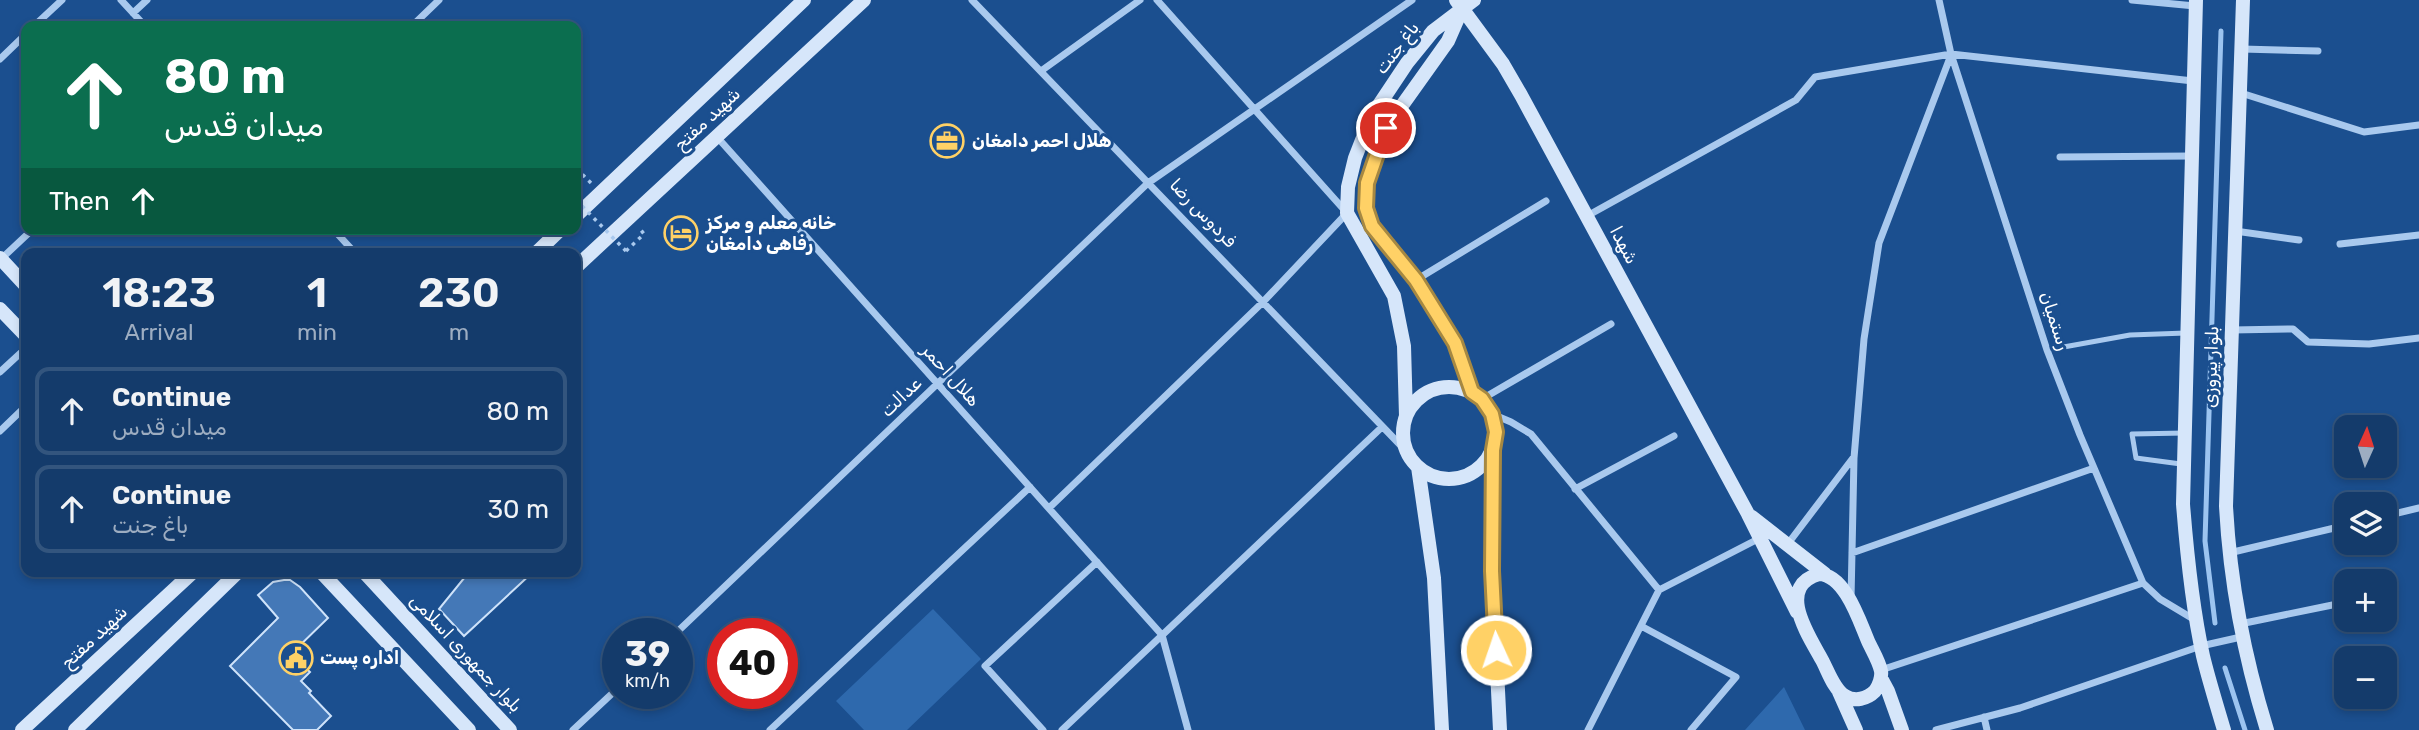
<!DOCTYPE html>
<html lang="en">
<head>
<meta charset="utf-8">
<style>
  :root { --surface:#143b6b; --page:#1d4271; --text:#f1f3f6; --muted:#9dadc1; --line:#33557e }
  body { margin:0; font-family:Rubik,Vazirmatn,sans-serif; background:var(--page); color:var(--text); height:100vh; display:flex; flex-direction:column; font-size:26px; white-space:nowrap }
  * { box-sizing:border-box; margin:0 }
  p { font-size:23px; color:var(--muted) }
  .icon { flex:none; width:38px; height:38px; fill:none; stroke:currentColor; stroke-width:2; stroke-linecap:round; stroke-linejoin:round }
  .map { position:relative; flex:1; overflow:hidden }
  .drawer { position:absolute; left:21px; top:248px; width:560px; height:329px; display:flex; flex-direction:column; background:var(--surface); border-radius:14px; box-shadow:0 4px 10px #0003,0 0 0 2px var(--line) }
  .drawer>* { flex:none }
  .banner { position:absolute; left:21px; top:21px; width:560px; height:214px; border-radius:14px; box-shadow:0 4px 10px #0003,0 0 0 2px var(--line); background:#0b6e4f; color:#fff; overflow:hidden }
  .needle { width:46px; rotate:3deg }
  .fabs { position:absolute; left:2334px; top:415px; display:grid; gap:14px }
  .fabs a { display:grid; place-items:center; width:63px; height:63px; border-radius:14px; background:var(--surface); box-shadow:0 4px 10px #0003,0 0 0 2px var(--line); font-size:35px }
  .speed { position:absolute; left:602px; top:618px; display:flex; gap:14px; font-size:35px; font-weight:700; text-align:center }
  .speed>* { display:grid; place-content:center; width:91px; height:91px; border-radius:50%; background:var(--surface); box-shadow:0 4px 10px #0003,0 0 0 2px var(--line); line-height:1 }
  .speed small { font-size:18px; font-weight:400 }
  .speed .limit { border:10px solid #d22; background:#fff; color:#111 }
  .pin { position:absolute; display:grid; place-items:center; width:60px; height:60px; color:#fff; margin:-30px; border:4px solid #fff; border-radius:50%; box-shadow:0 2px 7px #0007 }
  .me { position:absolute; width:77px; margin:-38px; rotate:357deg; stroke-linejoin:round; filter:drop-shadow(0 0 5px #0008) }
  .turn { display:flex; align-items:center; gap:24px; height:147px; padding:0 28px; font-size:32px }
  .turn .icon { width:91px; height:91px; stroke-width:2.5 }
  .turn b { display:block; font-size:49px; line-height:60px }
  .then { display:flex; align-items:center; height:66px; padding:0 28px; background:#0003; gap:14px; font-size:26px }
  .eta { display:flex; justify-content:space-evenly; align-items:center; height:119px; text-align:center }
  .eta b { font-size:42px; font-weight:600; line-height:49px }
  ul { padding:0; list-style:none }
  li { display:flex; align-items:center; gap:21px; height:88px; margin:0 14px 10px; padding:0 14px; border:4px solid var(--line); border-radius:14px }
  li div { flex:1 }
  li b { display:block; font-size:26px }
  li em { font-style:normal }
  .map>svg:first-child { display:block }
  .green { fill:#2e69ad }
  .lines { fill:none; stroke-linecap:round; stroke-linejoin:round }
  .stream { stroke:#9cc4f0; stroke-width:5 }
  .building { fill:#4478b7; stroke:#cfe3fa; stroke-width:2 }
  .path { stroke:#a9c9ee; stroke-width:3.5; stroke-dasharray:3.5 5; stroke-linecap:butt }
  .lane { stroke:#a9c9ee; stroke-width:5 }
  .street { stroke:#a9c9ee; stroke-width:7 }
  .secondary { stroke:#d6e6fa; stroke-width:14 }
  .path-bridge { stroke:#a9c9ee; stroke-width:3.5; stroke-dasharray:3.5 5; stroke-linecap:butt }
  .route-casing { stroke:#a68842; stroke-width:18 }
  .route { stroke:#ffd166; stroke-width:12 }
  .labels { text-anchor:middle; dominant-baseline:central; stroke-width:6; stroke-linejoin:round; paint-order:stroke }
  .street-label { font-size:18px; fill:#fff; stroke:#1b4f8f }
  .poi-label { font-size:18px; font-weight:bold; fill:#fff; stroke:#1b4f8f; text-anchor:start }
</style>
</head>
<body>
<div class="map">
<svg width="2419" height="730" viewBox="0 0 2419 730">
  <rect width="100%" height="100%" fill="#1b4f8f"/>
  <path class="green" d="M933,609L981,659L907,730H864L836,701Z
    M1784,687L1805,730H1745Z"/>
  <g class="lines">
    <path class="stream" d="M2215,623L2205,541L2221,31
      M2225,668L2245,730"/>
  </g>
  <path class="building" d="M469,572H533L464,636L439,609Z
    M284,580H290L300,587L328,618L291,654L310,672L301,681L311,691L309,693L331,716L317,730H293L230,666L278,618L258,595L273,582Z"/>
  <g class="lines">
    <path class="path" d="M576,177L581,173L592,184
      M626,251L644,234L640,229"/>
    <path class="lane" d="M2047,350L2130,335L2186,333
      M2181,464L2136,458L2132,434L2185,433"/>
    <path class="street" d="M121,0L145,26
      M972,0L1407,452
      M1939,0L1951,54L2047,350L2080,435L2143,583L2160,599L2195,620
      M2132,0L2195,6
      M133,13L147,0
      M34,26L62,0
      M412,26L439,0
      M2242,49L2318,51
      M0,59L26,34
      M1041,71L1140,0
      M2241,93L2364,132L2419,125
      M717,137L1162,635L1188,730
      M2060,157L2191,156
      M1587,216L1796,100L1815,77L1951,54L2193,81
      M333,229L356,254
      M2235,231L2299,240
      M2340,244L2419,235
      M1,259L33,229
      M1416,280L1546,201
      M2232,330L2293,329L2308,342L2369,344L2419,338
      M0,372L26,348
      M1482,399L1611,324
      M1492,414L1511,422L1531,434L1659,590
      M0,431L26,406
      M1575,489L1674,436
      M1049,508L1263,302L1347,213L1157,0
      M2385,516L2419,508
      M1787,545L1853,458
      M1852,553L2094,468
      M2229,553L2347,525
      M2385,594L2388,593
      M1851,599L1854,458L1864,339L1879,243L1951,55
      M2240,624L2347,602
      M1641,626L1736,677L1691,730
      M675,634L1148,183L1412,0
      M1881,670L2143,583
      M1984,717L1987,730
      M573,730L618,688
      M770,730L1030,487
      M1043,730L985,666L1097,562
      M1062,730L1382,427
      M1588,730L1659,590L1760,538
      M1936,730L2020,708L2201,646L2241,637"/>
    <path class="secondary" d="M1456,0L1503,64L1521,95L1748,514L1797,612
      M2196,0L2183,504C2187,555 2192,606 2203,656C2209,681 2217,706 2224,730
      M2243,0L2226,506C2230,583 2244,656 2267,730
      M1462,9L1448,41L1386,128L1367,183L1366,208L1372,226L1416,280L1455,343L1472,392
      M576,216L804,0
      M535,254L561,229
      M0,258L26,286
      M576,267L864,0
      M0,309L26,336
      M1403 433a46 46 0 1 1 92 0a46 46 0 1 1-92 0Z
      M1406,416L1404,346L1394,296L1347,213L1348,187L1355,158L1371,117L1407,63L1433,31L1474,0
      M1493,452L1492,571L1500,730
      M1418,467L1434,578L1442,730
      M1752,517L1825,574
      M321,572L469,730
      M364,572L510,730
      M1819,574C1845,575 1859,620 1868,641C1872,650 1879,661 1881,671C1882,677 1879,686 1875,691C1867,699 1855,702 1845,696C1834,690 1828,671 1822,660C1809,636 1775,587 1819,574Z
      M1881,678L1888,691L1902,730
      M1839,692L1856,730
      M22,730L193,572
      M75,730L238,572"/>
    <path class="path-bridge" d="M576,200L626,251"/>
  </g>
  <g class="lines">
    <defs>
      <path id="route" d="M1386,128L1367,183L1366,208L1372,226L1416,280L1455,343L1472,392L1482,399L1492,414L1496,432L1493,450L1492,571L1496,650"/>
    </defs>
    <use href="#route" class="route-casing"/>
    <use href="#route" class="route"/>
  </g>
  <defs>
    <symbol id="office-ring" viewBox="-11 -11 22 22"><circle r="9.5" fill="#1b4f8f" stroke="#ffd166" stroke-width="1.5"/><path d="M-6-3h4V-5.5h4V-3h4V5H-6ZM-1-4.5V-3h2v-1.5ZM-6 0V1H6V0Z" fill="#ffd166"/></symbol>
    <symbol id="hotel-ring" viewBox="-11 -11 22 22"><circle r="9.5" fill="#1b4f8f" stroke="#ffd166" stroke-width="1.5"/><path d="M-6-4.5h1.5V1H6V5H4.5V3h-9V5H-6ZM-4 0a1.8 1.8 0 1 1 3.6 0ZM.5 0V-2.5h3Q6-2.5 6 0Z" fill="#ffd166"/></symbol>
    <symbol id="civic-ring" viewBox="-11 -11 22 22"><circle r="9.5" fill="#1b4f8f" stroke="#ffd166" stroke-width="1.5"/><path d="M-.6-6.5H3V-4.5H.6V-3L4-1V1h2V6H-6V1h2V-1L-.6-3ZM-1.2 2.5V6h2.4V2.5Z" fill="#ffd166"/></symbol>
  </defs>
  <g fill-rule="evenodd">
    <use href="#office-ring" x="928" y="122" width="38" height="38"/>
    <use href="#hotel-ring" x="662" y="214" width="38" height="38"/>
    <use href="#civic-ring" x="277" y="639" width="38" height="38"/>
  </g>
  <g class="labels">
    <g class="street-label">
      <text transform="translate(1397 48) rotate(-53)">باغ جنت</text>
      <text transform="translate(707 119) rotate(-43)">شهید مفتح</text>
      <text transform="translate(1203 213) rotate(46)">فردوس رضا</text>
      <text transform="translate(1624 245) rotate(62)">شهدا</text>
      <text transform="translate(2055 321) rotate(72)">رستمیان</text>
      <text transform="translate(2211 367) rotate(-88)">بلوار پیروزی</text>
      <text transform="translate(951 375) rotate(48)">هلال احمر</text>
      <text transform="translate(901 397) rotate(-44)">عدالت</text>
      <text transform="translate(94 637) rotate(-43)">شهید مفتح</text>
      <text transform="translate(466 653) rotate(47)">بلوار جمهوری اسلامی</text>
    </g>
    <g class="poi-label">
      <text x="972" y="141">هلال احمر دامغان</text>
      <text x="706" y="223">خانه معلم و مرکز<tspan x="706" dy="21">رفاهی دامغان</tspan></text>
      <text x="320" y="658">اداره پست</text>
    </g>
  </g>
</svg>
<div class="fabs">
<a><svg class="needle" viewBox="-14 -14 28 28"><path d="M0-13l5 13h-10z" fill="#e53935"/><path d="M0 13l5-13h-10z" fill="#9dadc1"/></svg></a>
<a><svg class="icon" aria-label="layers" viewBox="0 0 24 24"><path d="M12 4l9 5-9 5-9-5zM3 14l9 5 9-5"/></svg></a>
<a>+</a>
<a>−</a>
</div>
<div class="speed"><div>39<small>km/h</small></div><div class="limit">40</div></div>
<div class="pin" style="left:1386px;top:128px;background:#d93025"><svg class="icon" aria-label="arrive" viewBox="0 0 24 24"><path d="M6 21V4h12l-3 4 3 4H6"/></svg></div>
<svg class="me" style="left:1496px;top:650px" viewBox="-20 -20 40 40"><circle r="17" fill="#ffd166" stroke="#fff" stroke-width="3"/><path d="M0-11L8 9 0 5-8 9z" fill="#fff"/></svg>
<div class="banner">
<div class="turn"><svg class="icon" aria-label="ahead" viewBox="0 0 24 24"><path d="M12 20V5M6 11l6-6 6 6"/></svg><div><b>80 m</b>میدان قدس</div></div>
<div class="then">Then<svg class="icon" aria-label="ahead" viewBox="0 0 24 24"><path d="M12 20V5M6 11l6-6 6 6"/></svg></div>
</div>
<section class="drawer">
<div class="eta">
<div><b>18:23</b><p>Arrival</p></div>
<div><b>1</b><p>min</p></div>
<div><b>230</b><p>m</p></div>
</div>
<ul>
<li><svg class="icon" aria-label="ahead" viewBox="0 0 24 24"><path d="M12 20V5M6 11l6-6 6 6"/></svg><div><b>Continue</b><p>میدان قدس</p></div><em>80 m</em></li>
<li><svg class="icon" aria-label="ahead" viewBox="0 0 24 24"><path d="M12 20V5M6 11l6-6 6 6"/></svg><div><b>Continue</b><p>باغ جنت</p></div><em>30 m</em></li>
</ul>
</section>
</div>
</body>
</html>
